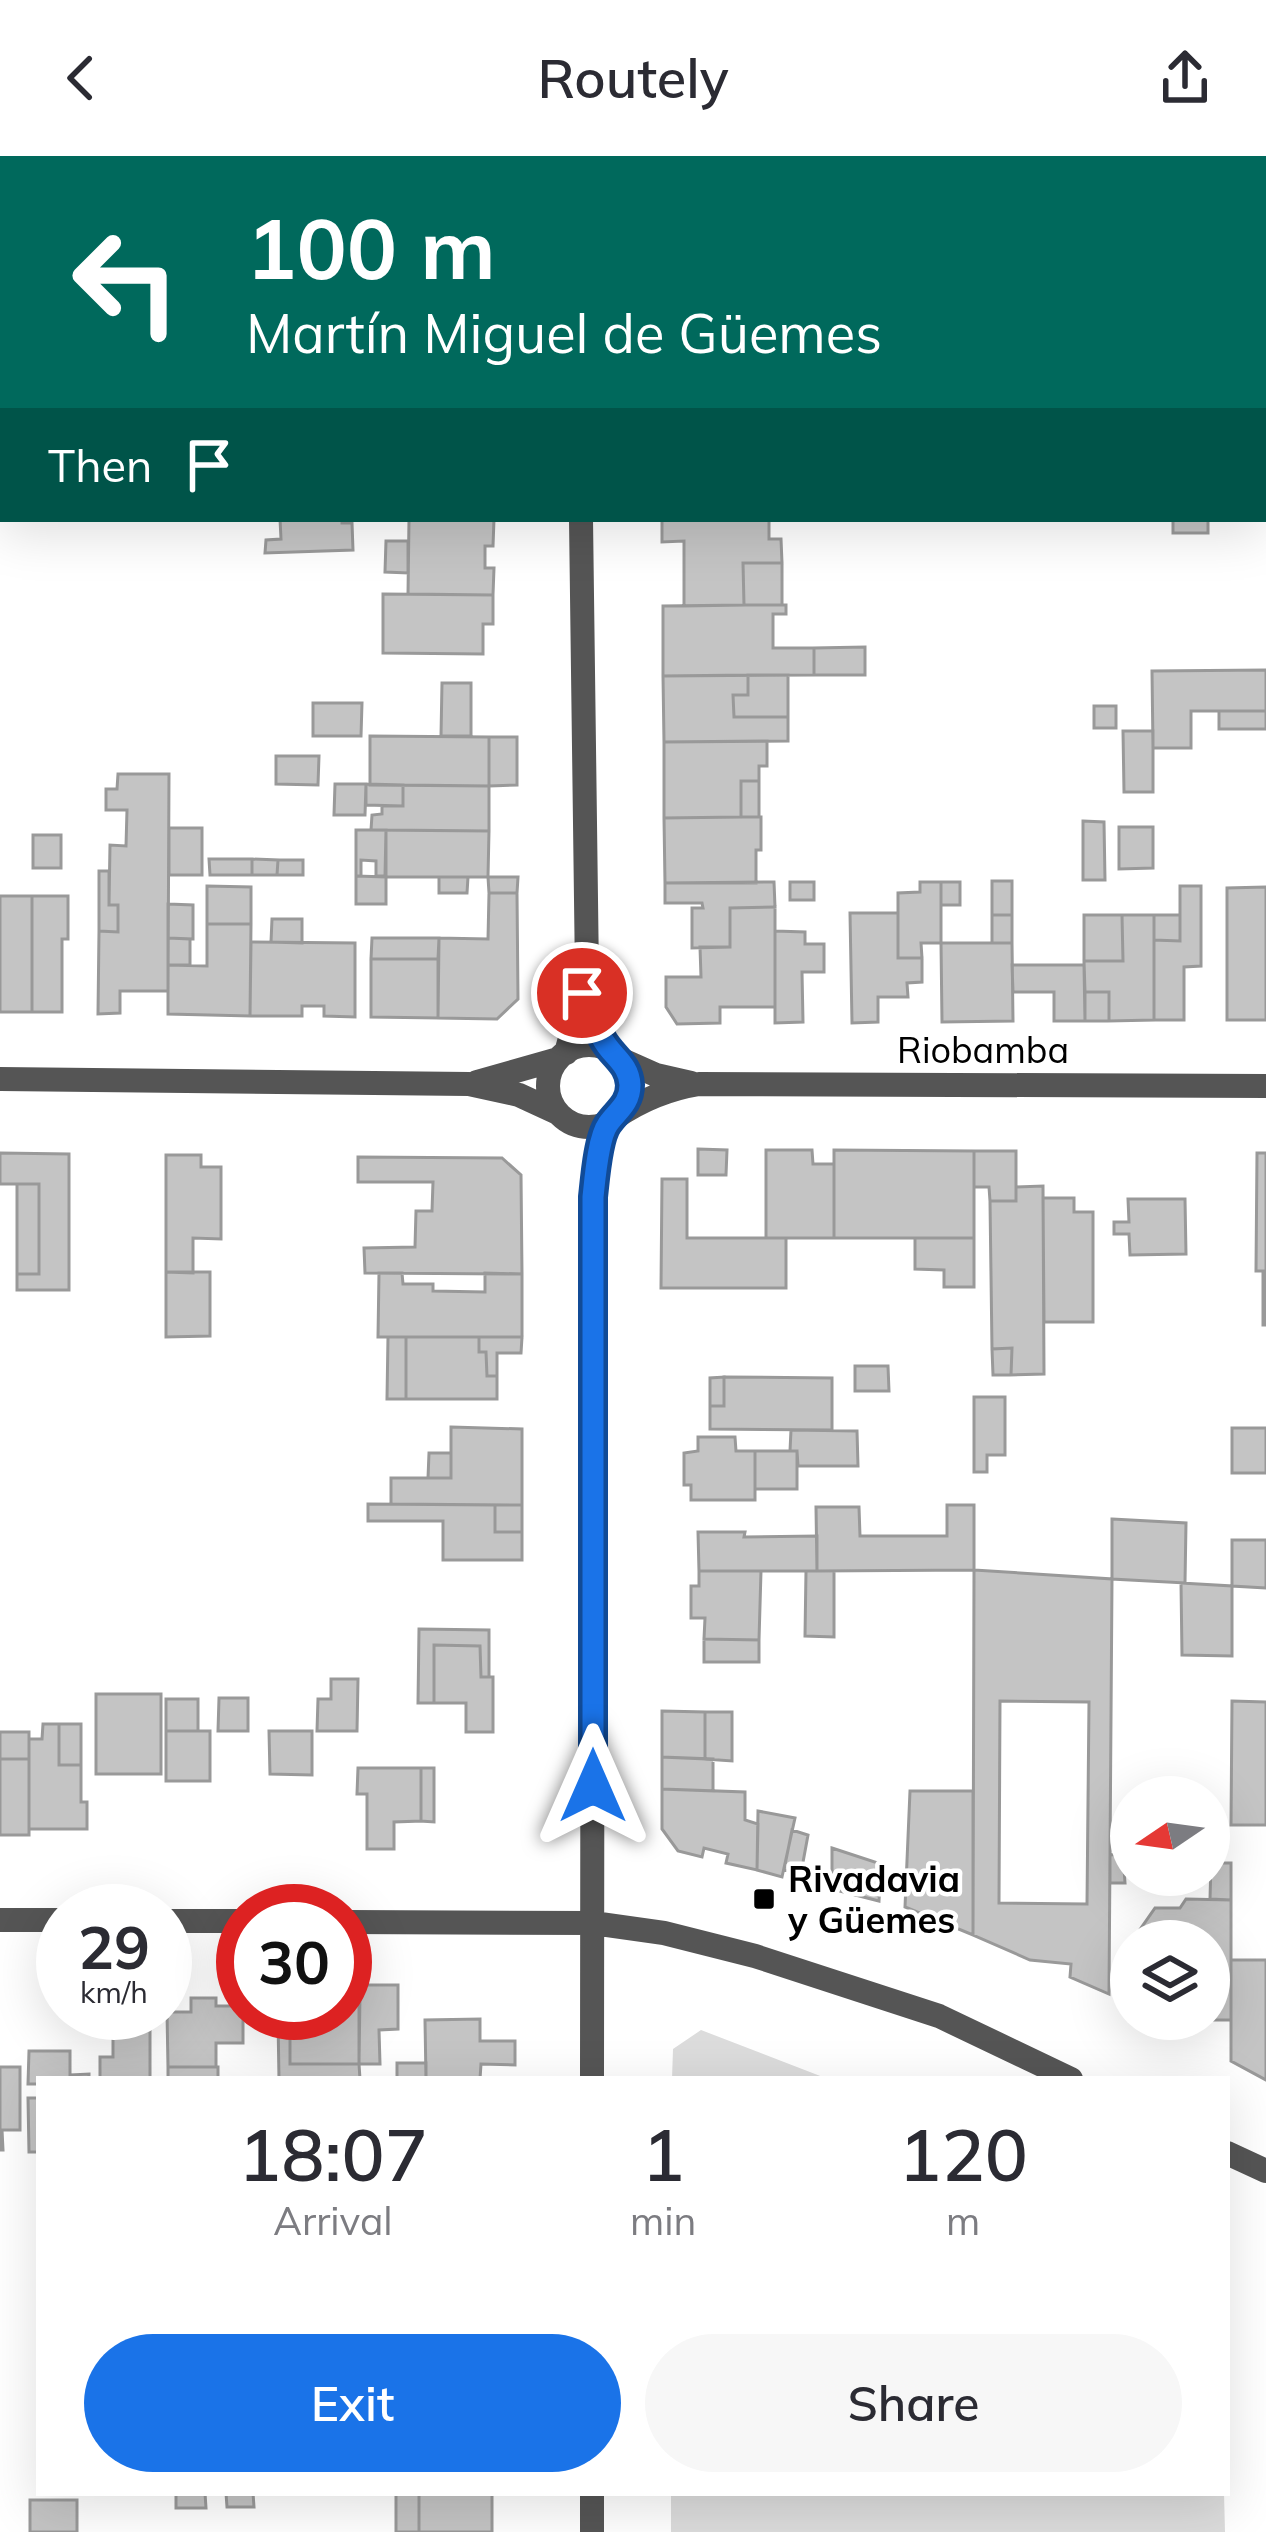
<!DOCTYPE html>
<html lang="en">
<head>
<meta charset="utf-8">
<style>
  :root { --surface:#fff; --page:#f7f7f7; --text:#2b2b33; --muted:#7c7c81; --accent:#1a73e8 }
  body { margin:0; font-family:Mulish,sans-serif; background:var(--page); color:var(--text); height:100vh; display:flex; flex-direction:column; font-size:45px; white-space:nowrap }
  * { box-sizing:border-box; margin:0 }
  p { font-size:39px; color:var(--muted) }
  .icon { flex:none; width:66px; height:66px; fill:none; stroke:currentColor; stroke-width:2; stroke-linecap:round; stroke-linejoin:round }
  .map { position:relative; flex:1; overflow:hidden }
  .details { position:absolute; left:36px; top:1920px; width:1194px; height:420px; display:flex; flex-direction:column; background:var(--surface); border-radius:0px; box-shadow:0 12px 48px #0002 }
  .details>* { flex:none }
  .hud { position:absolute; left:0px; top:0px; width:1266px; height:366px; box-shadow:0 12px 48px #0002; background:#00695c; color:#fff; overflow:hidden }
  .needle { width:78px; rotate:257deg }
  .controls { position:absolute; left:1110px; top:1620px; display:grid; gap:24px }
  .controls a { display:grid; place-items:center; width:120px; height:120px; border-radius:50%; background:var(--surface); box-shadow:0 12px 48px #0002; font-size:60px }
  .speed { position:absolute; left:36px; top:1728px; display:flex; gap:24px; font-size:60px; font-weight:700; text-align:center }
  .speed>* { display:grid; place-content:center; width:156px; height:156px; border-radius:50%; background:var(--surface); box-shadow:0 12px 48px #0002; line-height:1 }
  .speed small { font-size:30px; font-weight:400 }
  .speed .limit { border:18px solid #d22; background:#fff; color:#111 }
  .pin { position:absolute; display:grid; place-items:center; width:102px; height:102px; color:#fff; margin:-51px; border:6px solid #fff; border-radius:50%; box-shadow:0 3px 12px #0007 }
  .me { position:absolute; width:132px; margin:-66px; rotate:0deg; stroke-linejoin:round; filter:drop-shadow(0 0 9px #0008) }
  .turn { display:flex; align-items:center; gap:42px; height:252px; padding:0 48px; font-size:54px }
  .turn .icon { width:156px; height:156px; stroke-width:2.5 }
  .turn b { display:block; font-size:84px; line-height:102px }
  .then { display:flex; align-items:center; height:114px; padding:0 48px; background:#0003; gap:24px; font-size:45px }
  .eta { display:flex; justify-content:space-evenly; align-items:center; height:204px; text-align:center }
  .eta b { font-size:72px; font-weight:600; line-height:84px }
  .primary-button { display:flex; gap:24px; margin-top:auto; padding:24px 48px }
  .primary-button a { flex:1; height:138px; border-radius:72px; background:var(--accent); color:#fff; font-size:48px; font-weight:600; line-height:138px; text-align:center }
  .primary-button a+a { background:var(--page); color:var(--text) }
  header { display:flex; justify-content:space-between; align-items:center; height:156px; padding:0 48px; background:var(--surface); font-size:54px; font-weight:600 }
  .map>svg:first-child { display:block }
  .green { fill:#dcdcdc }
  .building { fill:#c4c4c4; stroke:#999; stroke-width:3; fill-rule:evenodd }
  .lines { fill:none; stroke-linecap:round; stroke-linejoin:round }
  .minor { stroke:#555; stroke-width:24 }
  .route-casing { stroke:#114b97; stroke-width:30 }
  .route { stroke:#1a73e8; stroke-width:21 }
  .poi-dot { fill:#000; stroke:#fff; stroke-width:4.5 }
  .labels { text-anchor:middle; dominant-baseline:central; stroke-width:9; stroke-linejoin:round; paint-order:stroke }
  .street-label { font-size:36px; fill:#000; stroke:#fff }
  .poi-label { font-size:36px; font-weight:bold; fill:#000; stroke:#fff; text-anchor:start }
</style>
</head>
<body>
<header><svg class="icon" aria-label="back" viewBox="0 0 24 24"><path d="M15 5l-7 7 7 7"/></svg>Routely<svg class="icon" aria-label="share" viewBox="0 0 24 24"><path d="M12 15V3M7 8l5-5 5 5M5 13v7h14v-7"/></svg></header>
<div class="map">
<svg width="1266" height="2376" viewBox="0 0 1266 2376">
  <rect width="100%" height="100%" fill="#fff"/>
  <path class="green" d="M701,1874L828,1923H672L673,1893Z
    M671,2337H1224L1225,2376H671Z"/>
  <path class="building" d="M280,363H342V367H352L353,394L265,397L266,384L281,383Z
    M409,363H494L493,390H485V412H494L493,439L408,438Z
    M662,363H769V383H781L782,407H743L744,449L684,450V385L662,386Z
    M1173,363H1208V377H1173Z
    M386,385H408V417L385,416Z
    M743,407H782V449H744Z
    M383,438L493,439V468H483V498L383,497Z
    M744,449H786V458H773V492H814V519L663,520V450Z
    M865,491V519H814V492Z
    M1266,514V555H1191V592H1153L1152,515Z
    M748,519V539H733L734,561H788V585L664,586L663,520Z
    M748,519H788V561H734L733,539H748Z
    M442,527H471V580H441Z
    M313,547H362L361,580H313Z
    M1094,550H1116V572H1094Z
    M1219,555H1266V573H1219Z
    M1123,575H1153V636H1124Z
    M370,580L489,581V630L370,629Z
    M489,581H517V629L489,630Z
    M767,585V610H759V625H741V661L664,662V586Z
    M276,600H319L318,629L276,628Z
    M118,618H169L168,835H120V857L98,858L99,775L118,776V749H109L110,689L126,690L127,654H106V633H117Z
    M741,625H759V661H741Z
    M335,628H366L365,659H334Z
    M366,628L403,629V650L366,649Z
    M403,629L489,630V675L371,674L372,659L382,658V650H403Z
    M741,661H761V694H756V727H665L664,662Z
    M1083,665L1104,666L1105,724H1083Z
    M1119,671H1153V712L1119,713Z
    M169,672H202V719H169Z
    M356,674H386L385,720H376V705L361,704V720H356Z
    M386,674L489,675L488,721H386Z
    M33,679H61V712H33Z
    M209,703H252V719H210Z
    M252,703L278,704L277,719H252Z
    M278,704H303V719H277Z
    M99,715H109V749H118V776L99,775Z
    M356,720L386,721V748H356Z
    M439,721H468L467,737H439Z
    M488,721H518L517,737H489Z
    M992,725H1012V759H992Z
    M774,726L775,751L730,752V791L692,792V752H703L702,747H665V727Z
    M790,726H814V744H790Z
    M920,726H941V787H921L922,802H898V737L920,736Z
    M941,726H960V749H941Z
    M207,730L251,731V768H207Z
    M1180,730H1201V810L1184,811V864H1154V784L1180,785Z
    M1266,731V864H1227V732Z
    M489,737H517L518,843L497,863L438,862L439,782L488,783Z
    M0,740H32V856H0Z
    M32,740H68V783H62V856H32Z
    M168,748L193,749V783L168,782Z
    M775,751V851H720V867L677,868L666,851V821H701L700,791H730V752Z
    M850,757H898V802H922V826L907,827L908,841H878V866L852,867Z
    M992,759H1012V787H992Z
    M1084,759H1122L1123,805H1084Z
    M1122,759H1154V864L1109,865V836H1085L1084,805H1123Z
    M1154,759H1180V785L1154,784Z
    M272,763H302V787L271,786Z
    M207,768H251L250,860L168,858V809L207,810Z
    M775,775L805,776V788H824V816H802L803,866L775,867Z
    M168,782L190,783V809H168Z
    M372,782H439L438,803H371Z
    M251,786L355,787V861L324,860V850H302V860H250Z
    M941,787H1012L1013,865L942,866Z
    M371,803H438V862L371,861Z
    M1012,809H1084L1085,865H1054V836H1013Z
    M1085,836H1109V865H1085Z
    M698,993L727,994L726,1019H698Z
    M766,994H812L813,1008H834V1082H766Z
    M834,994L974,995V1082H834Z
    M974,995H1016V1045H990L989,1031H974Z
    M0,997L69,998V1134H17V1118H39V1028H0Z
    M1257,997H1266V1169H1263V1115H1256Z
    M166,999H201V1011H221V1083L193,1082V1117L166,1116Z
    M358,1001L502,1002L521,1019L522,1118L365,1117L364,1092L415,1091L416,1055H432L433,1026H358Z
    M662,1023H687V1082H786V1132H661Z
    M17,1028H39V1118H17Z
    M1043,1030L1044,1218L1011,1219L1012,1192L992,1193L990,1045H1016V1031Z
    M1043,1042H1074V1056H1093V1166H1044Z
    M1128,1043H1185L1186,1098L1130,1099L1129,1078H1114V1066H1129Z
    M915,1082H974V1131H944V1114L915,1113Z
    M166,1116H210V1180L166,1181Z
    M379,1117H402L403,1128H433V1135L485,1136V1117L522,1118V1181H378Z
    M388,1181H406V1243H387Z
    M406,1181H479V1196H486L487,1220H497V1243H406Z
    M479,1181H522L521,1197H497V1220H487L486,1196H479Z
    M1012,1192L1011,1219H993L992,1193Z
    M855,1210H888L889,1235H855Z
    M724,1221L832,1222V1274L710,1273V1250H724Z
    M724,1221V1250H710V1222Z
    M974,1241H1005V1299H987V1316H974Z
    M451,1271L522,1273V1349L391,1348V1322H451Z
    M1232,1272H1266V1317H1232Z
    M791,1274L857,1275L858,1310H798L797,1295H790Z
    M698,1281H735L736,1295H755V1344H691V1329H684V1297L698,1295Z
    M755,1295H797V1333H755Z
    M429,1297H451V1322H428Z
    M368,1348L495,1349V1376H522V1404H443V1365H368Z
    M495,1349H522V1376H495Z
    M947,1349H974V1414L817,1415L816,1351H859L860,1380H947Z
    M1112,1363L1186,1367L1185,1427L1112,1423Z
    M698,1376H745L744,1381L817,1380V1415H699Z
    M1232,1384H1266V1432L1232,1430Z
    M974,1414L1112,1423L1109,1838L1070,1821L1071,1808L1030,1804L973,1779ZM1000,1545L1089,1546L1087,1748L999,1747Z
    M699,1415H761L759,1484L704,1483L705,1462H691V1430H699Z
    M806,1415H834V1481L805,1480Z
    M1181,1427L1232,1430V1500L1182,1499Z
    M419,1473L489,1474V1521H481L480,1490L434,1489V1547H418Z
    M704,1483L759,1484V1506H704Z
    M434,1489L480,1490L481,1521H493V1576H466V1547H434Z
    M331,1523H358L357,1575H317L318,1543H331Z
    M96,1538H161V1618H96Z
    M219,1542H248V1575H218Z
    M166,1543H198V1575H166Z
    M1232,1545L1266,1546V1669H1231Z
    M662,1555L705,1556V1603L662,1601Z
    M705,1556H732V1605L705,1603Z
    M43,1568H59V1609H81V1646H87V1673H29V1583H42Z
    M59,1568H81V1609H59Z
    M166,1575H210V1625H166Z
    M269,1575H312V1619L270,1618Z
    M0,1576H29V1603H0Z
    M662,1601L713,1603V1635L662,1633Z
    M0,1603H29V1679H0Z
    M358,1612H421V1665L394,1666V1693H367V1638H357Z
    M421,1612H434V1666L421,1665Z
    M662,1633L745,1636V1664L758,1668L757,1714L726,1707L728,1698L704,1692L702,1701L678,1695L662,1673Z
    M910,1635H973V1779L905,1751Z
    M758,1655L795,1662L782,1721L757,1714Z
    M792,1674L808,1679L801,1717L784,1714Z
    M832,1692L881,1708L879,1745L832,1733Z
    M1123,1698L1125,1727H1110V1699Z
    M1211,1707H1231V1744L1210,1743Z
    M1186,1743L1231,1744V1864H1180L1209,1863V1785H1140L1139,1775L1155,1752H1180Z
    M1231,1804H1266V1924L1231,1905Z
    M359,1829H398V1873L379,1874L380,1908H359Z
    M345,1837H360L359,1908H290V1864L312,1863V1857H345Z
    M191,1842H216V1850H243V1887H216V1911H168L167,1856H191Z
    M113,1857H150V1923H100V1901H113Z
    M480,1863V1885H515V1909L481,1908L480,1923H426L425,1864Z
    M278,1864H290V1908H359L360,1923H279Z
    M29,1895H70V1919L89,1918V1923H39V1928H28Z
    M397,1907H426V1923H397Z
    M0,1911H20V1974H2L3,1994H0Z
    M168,1911H218V1923H168Z
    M28,1942H39V1996H29Z
    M176,2337H205L206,2352H176Z
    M226,2337H253L254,2351H227Z
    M396,2337H419V2376H396Z
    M419,2337H492V2376H419Z
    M30,2344H77V2376H30Z"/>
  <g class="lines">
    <path class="minor" d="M569,0V3
      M943,3L955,0
      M581,363L587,819L597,866L609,894
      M548 930a41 41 0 1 1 82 0a41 41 0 1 1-82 0Z
      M566,897L585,827
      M620,903L656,919L691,927
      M0,923L469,928L519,939L558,957
      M477,926L558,903
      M615,962C641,944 668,933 699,928L1266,930
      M0,1764H63
      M165,1765H243
      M345,1766L593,1767L664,1777L755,1800L939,1860L1071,1923
      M592,1923L593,1041L595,1016L609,965
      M1227,1997L1266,2015
      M592,2376V2337"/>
  </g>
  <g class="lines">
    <defs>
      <path id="route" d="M582,837L587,819C591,840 594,862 602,882C611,900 629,907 630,929C630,948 617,955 608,968C598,982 595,1023 593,1041V1630"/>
    </defs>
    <use href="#route" class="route-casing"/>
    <use href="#route" class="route"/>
  </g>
  <rect class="poi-dot" x="752" y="1731" width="24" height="24" rx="6"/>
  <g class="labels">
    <g class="street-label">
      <text x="983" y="893">Riobamba</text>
    </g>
    <g class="poi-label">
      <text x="788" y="1722">Rivadavia<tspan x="788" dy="41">y Güemes</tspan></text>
    </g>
  </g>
</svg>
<div class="controls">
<a><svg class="needle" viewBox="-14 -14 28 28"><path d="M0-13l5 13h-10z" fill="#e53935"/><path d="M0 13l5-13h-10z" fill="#7c7c81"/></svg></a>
<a><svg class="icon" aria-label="layers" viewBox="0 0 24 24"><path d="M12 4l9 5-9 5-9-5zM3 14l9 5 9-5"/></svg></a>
</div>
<div class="speed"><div>29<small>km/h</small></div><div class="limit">30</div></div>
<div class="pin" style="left:582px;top:837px;background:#d93025"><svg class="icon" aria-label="arrive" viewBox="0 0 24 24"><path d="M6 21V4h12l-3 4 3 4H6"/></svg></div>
<svg class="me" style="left:593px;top:1630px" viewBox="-20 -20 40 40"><path d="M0-17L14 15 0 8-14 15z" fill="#1a73e8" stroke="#fff" stroke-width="4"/></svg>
<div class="hud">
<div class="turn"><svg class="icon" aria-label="left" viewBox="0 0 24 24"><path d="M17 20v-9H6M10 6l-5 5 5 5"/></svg><div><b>100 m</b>Martín Miguel de Güemes</div></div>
<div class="then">Then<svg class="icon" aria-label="arrive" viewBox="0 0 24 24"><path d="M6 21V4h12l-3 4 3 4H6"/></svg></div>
</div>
<section class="details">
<div class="eta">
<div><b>18:07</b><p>Arrival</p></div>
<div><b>1</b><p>min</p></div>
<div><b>120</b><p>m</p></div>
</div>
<div class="primary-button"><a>Exit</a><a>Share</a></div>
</section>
</div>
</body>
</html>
